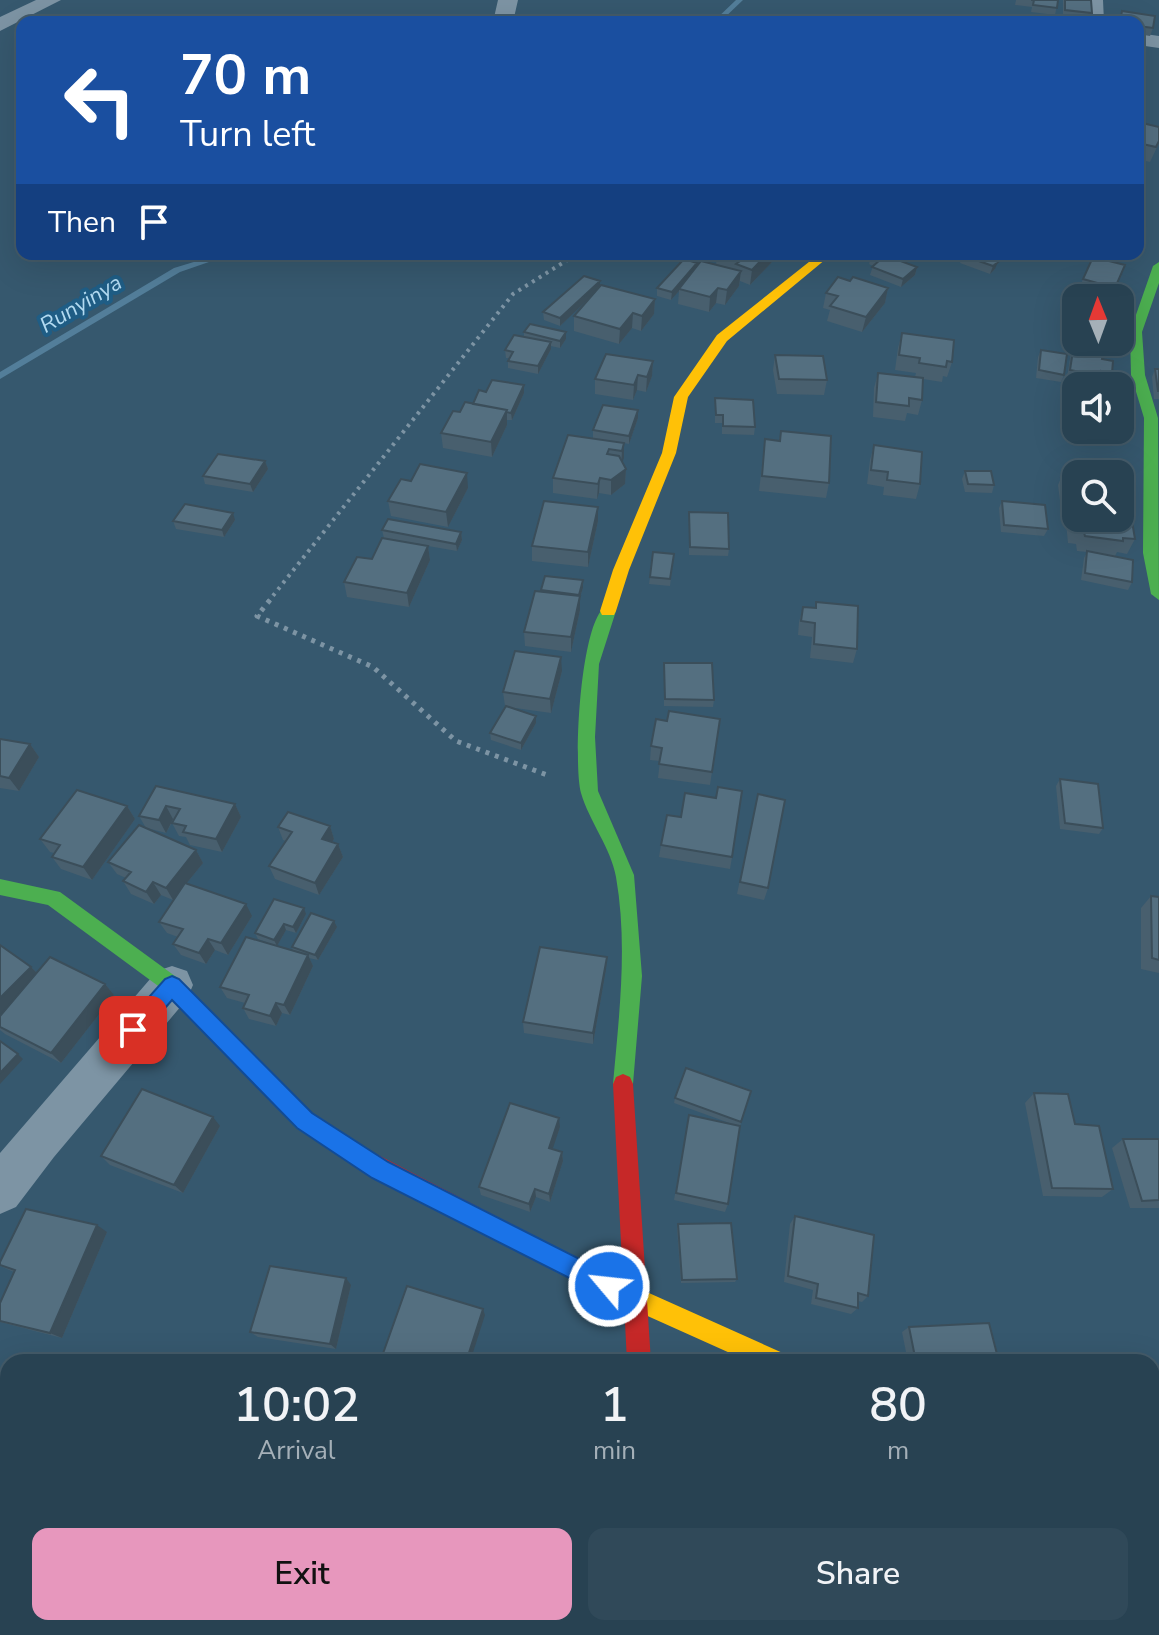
<!DOCTYPE html>
<html lang="en">
<head>
<meta charset="utf-8">
<style>
  :root { --surface:#284252; --page:#304959; --text:#f1f3f6; --muted:#a5b0b8; --line:#445b69; --accent:#e797bd }
  body { margin:0; font-family:"Nunito Sans",sans-serif; background:var(--page); color:var(--text); height:100vh; display:flex; flex-direction:column; font-size:30px; white-space:nowrap }
  * { box-sizing:border-box; margin:0 }
  p { font-size:26px; color:var(--muted) }
  .icon { flex:none; width:44px; height:44px; fill:none; stroke:currentColor; stroke-width:2; stroke-linecap:round; stroke-linejoin:round }
  .map { position:relative; flex:1; overflow:hidden }
  .side { position:absolute; left:0px; top:1354px; width:1160px; height:282px; display:flex; flex-direction:column; background:var(--surface); border-radius:24px 24px 0 0; box-shadow:0 8px 32px #0002,0 0 0 2px var(--line) }
  .side>* { flex:none }
  .top-card { position:absolute; left:16px; top:16px; width:1128px; height:244px; border-radius:16px; box-shadow:0 8px 32px #0002,0 0 0 2px var(--line); background:#1a4fa0; color:#fff; overflow:hidden }
  .needle { width:52px; rotate:359deg }
  .tools { position:absolute; left:1062px; top:284px; display:grid; gap:16px }
  .tools a { display:grid; place-items:center; width:72px; height:72px; border-radius:16px; background:var(--surface); box-shadow:0 8px 32px #0002,0 0 0 2px var(--line); font-size:40px }
  .pin { position:absolute; display:grid; place-items:center; width:68px; height:68px; color:#fff; margin:-34px; border-radius:16px; box-shadow:0 4px 12px #0006 }
  .me { position:absolute; width:88px; margin:-44px; rotate:298deg; stroke-linejoin:round; filter:drop-shadow(0 0 6px #0008) }
  .turn { display:flex; align-items:center; gap:28px; height:168px; padding:0 32px; font-size:36px }
  .turn .icon { width:104px; height:104px; stroke-width:2.5 }
  .turn b { display:block; font-size:56px; line-height:68px }
  .then { display:flex; align-items:center; height:76px; padding:0 32px; background:#0003; gap:16px; font-size:30px }
  .eta { display:flex; justify-content:space-evenly; align-items:center; height:136px; text-align:center }
  .eta b { font-size:48px; font-weight:600; line-height:56px }
  .button { display:flex; gap:16px; margin-top:auto; padding:16px 32px }
  .button a { flex:1; height:92px; border-radius:16px; background:var(--accent); color:#111; font-size:32px; font-weight:600; line-height:92px; text-align:center }
  .button a+a { background:var(--page); color:var(--text) }
  .map>svg:first-child { display:block }
  .lines { fill:none; stroke-linecap:round; stroke-linejoin:round }
  .stream { fill:#537e9a; fill-rule:evenodd }
  .path-far2 { stroke:#7d94a4; stroke-width:3; stroke-dasharray:2 3; stroke-linecap:butt }
  .path-far1 { stroke:#7d94a4; stroke-width:4; stroke-dasharray:3 5; stroke-linecap:butt }
  .path { stroke:#7d94a4; stroke-width:5; stroke-dasharray:4 6; stroke-linecap:butt }
  .street { fill:#7d94a4; fill-rule:evenodd }
  .fast { fill:#4caf50; fill-rule:evenodd }
  .slow { fill:#ffc107; fill-rule:evenodd }
  .jam { fill:#c62828; fill-rule:evenodd }
  .wall { fill:#485f6e }
  .shaded-wall { fill:#3b4e5a }
  .building { fill:#546f80; stroke:#3b4e5a; stroke-width:2 }
  .route { fill:#1a73e8; stroke:#114b97; stroke-width:2 }
  .labels { text-anchor:middle; dominant-baseline:central; stroke-width:8; stroke-linejoin:round; paint-order:stroke }
  .far-water-label { font-size:22px; font-style:italic; fill:#b2daf1; stroke:#1f5d85 }
</style>
</head>
<body>
<div class="map">
<svg width="1159" height="1635" viewBox="0 0 1159 1635">
  <rect width="100%" height="100%" fill="#36586e"/>
  <g class="lines">
    <path class="stream" d="M736,0H743L720,22H713Z
      M220,254H232L180,272L0,379V372L174,268Z"/>
    <path class="path-far2" d="M566,261L577,254"/>
    <path class="path-far1" d="M268,602L513,294L569,259"/>
    <path class="path" d="M270,600L257,616L373,667L456,741L547,775"/>
    <path class="street" d="M36,0H61L0,31V17Z
      M498,0H518L513,22H493Z
      M1083,0H1103L1104,22H1084Z
      M1138,33L1159,36V48L1138,45Z
      M172,966L187,971L193,985L187,999L54,1157L16,1207L0,1214V1153L157,971Z
      M1152,1533L1159,1536V1592L1152,1589Z
      M642,1628H698L699,1635H643Z"/>
    <path class="fast" d="M1159,262V283L1142,332L1145,375L1158,418L1159,600L1151,594L1143,553L1144,418L1131,375L1130,332L1153,266Z
      M608,605L616,611L599,664L595,737L598,791L634,875L642,976L633,1084L630,1091L623,1094L616,1091L613,1084C619,1016 628,945 616,877C611,848 589,821 581,793C573,765 580,615 608,605Z
      M0,879L60,892L179,979L312,1114L367,1148L370,1156L367,1164L359,1167L351,1164L296,1128L165,991L48,905L0,895Z"/>
    <path class="slow" d="M819,254H832L727,341L688,397L676,453L629,570L616,611L614,615H602L600,611L613,570L662,453L674,397L717,335Z
      M611,1276L785,1354L789,1362H750L603,1296L599,1288L603,1280Z"/>
    <path class="jam" d="M623,1074L630,1077L633,1084L651,1362H627L613,1084L616,1077Z
      M359,1145L619,1280L623,1288L619,1296L611,1300L603,1296L351,1164L348,1156L351,1148Z"/>
  </g>
  <path class="wall" d="M1016,0H1058L1055,15L1031,12L1032,7L1015,5Z
    M1063,0H1091L1092,13L1089,20L1063,18Z
    M1122,11L1153,28L1150,36L1138,34V22H1119Z
    M1138,122L1159,143L1150,162L1138,159Z
    M717,254H773L772,262L750,285L740,281L739,286L725,305L716,303L709,312L678,304L679,291L671,300L657,296V288L697,263V266L716,265Z
    M964,254H994L990,259L995,269L990,274L960,263Z
    M903,255L902,261L917,267L915,275L901,287L870,275L873,266L869,264L871,257Z
    M1125,265L1112,295L1080,287L1083,279Z
    M600,281V286L655,299L654,314L641,331L632,328L619,344L574,331V316L590,297L560,326L544,320L543,312Z
    M850,281L888,288L885,303L862,332L827,321L830,310L823,308L826,293Z
    M524,332H566V339L560,348L551,346V349L538,374L508,368V361L509,358H506L505,350L524,337Z
    M902,333L952,362L947,377L943,376L942,382L923,379L922,400L918,415L907,413L905,421L873,417L874,388L878,373L915,377L916,373L895,370L898,348Z
    M1077,342H1116L1115,348L1112,355L1103,354L1102,359L1112,373L1109,381L1099,379L1098,382L1076,386V424L1066,423L1064,393L1070,379L1067,378L1071,352L1074,344L1077,345Z
    M1041,350L1064,375L1061,382L1036,378L1038,357Z
    M775,355L827,380L824,395L777,394L773,370Z
    M653,361L652,376L646,392L637,390L633,400L595,394V379Z
    M1155,369H1159V399H1154L1152,377Z
    M524,385V393L512,420H507V425L492,457L443,448L441,433L460,412L473,404L486,392Z
    M1120,394L1127,412L1120,426Z
    M715,398L755,427L754,435L722,434V423H715Z
    M638,410V418L629,444L624,443L622,463L626,469L625,484L611,495L599,493L597,499L553,493V478L593,438V430Z
    M781,431L829,483L826,498L759,491L765,439L779,441Z
    M874,445L920,484L916,499L883,495L884,487L867,484L870,460Z
    M265,461L268,469L253,492L205,484L203,476Z
    M965,471L994,485L992,493L965,492L962,479Z
    M1061,478L1076,479V503L1060,501L1058,485Z
    M468,488L448,527L391,516L388,501Z
    M1002,501L1048,529L1044,536L1001,532L999,508Z
    M1073,508L1135,539L1127,554L1117,552L1115,556L1132,582L1128,590L1081,580L1084,558L1087,552L1077,551L1076,544L1068,543L1066,523Z
    M689,512L729,549L728,556L689,555Z
    M235,520L224,537L176,529L173,521Z
    M598,521L588,567L532,561V546Z
    M382,530L461,532L462,540L457,551L428,546L430,560L409,607L347,597L344,582L372,559L420,544L384,538Z
    M674,554L670,586L649,584L650,577Z
    M545,576L583,580V588L580,597V610L571,652L525,646L524,632L541,592Z
    M816,602L857,649L853,663L810,658L812,637L798,635L799,622L803,607L815,608Z
    M664,663L714,700L713,707L664,706Z
    M562,671L551,713L508,707L536,716V723L521,750L491,740L490,733L505,706L503,692Z
    M720,719L710,785L658,778L660,761L650,760L651,746L667,721Z
    M0,739L30,744L39,757L19,791L0,788Z
    M1060,779L1103,828L1099,834L1060,829L1056,786Z
    M156,786L235,804L241,817L222,852L190,845L186,837L179,836L172,823L174,819L166,833L147,828L196,850L203,863L186,884L252,916L228,955L215,950L206,964L181,955L173,944L178,937L167,933L159,922L173,900L161,895L154,904L131,894L123,881L126,878L117,874L108,862L146,828L139,816Z
    M758,794L768,888L764,900L737,894Z
    M127,806L135,819L92,880L61,869L52,857L54,853L50,852L40,839Z
    M330,826L334,839L332,842L338,844L343,857L319,895L275,879L269,866L286,841L283,840L278,827Z
    M661,845L732,857L730,869L659,857Z
    M1151,896L1159,897V973L1141,969V908Z
    M306,914L296,933L286,930L277,946L258,939L255,933Z
    M337,927L318,960L309,958L313,966L290,1015L282,1013L276,1026L249,1019L243,1008L245,1003L227,998L220,987L293,951L292,947Z
    M0,945L31,967L36,972L105,984L114,995L61,1063L5,1034L0,1030Z
    M607,957L606,969L593,1044L524,1033L523,1022Z
    M751,1091L740,1126L728,1204L725,1212L674,1200L689,1115L735,1125L674,1103L675,1098Z
    M1034,1093L1075,1124L1113,1189L1102,1197L1043,1196L1025,1103Z
    M220,1126L183,1193L110,1165L101,1156Z
    M560,1127L552,1149L562,1152L563,1161L550,1202L536,1197L530,1212L481,1195L479,1187Z
    M1123,1139H1159V1208H1130L1112,1148Z
    M795,1216L868,1296L862,1302L858,1301V1308L851,1314L811,1304L813,1290L784,1282L790,1224Z
    M678,1224L737,1279L735,1282L681,1283L677,1228Z
    M107,1232L62,1338L0,1322V1303L14,1272L0,1266Z
    M351,1285L336,1349L258,1337L250,1332Z
    M909,1327L999,1362H908L902,1332Z
    M879,1628H971L973,1635H880Z"/>
  <path class="shaded-wall" d="M767,254H773L772,262L750,285L752,270Z
    M998,262L995,269L990,274L993,266Z
    M697,263V271L679,289V291L671,300L672,292Z
    M917,267L915,275L901,287L903,279Z
    M741,271L739,286L725,305L727,290Z
    M600,281V288L560,326V318Z
    M718,288L716,303L709,312L710,297Z
    M888,288L885,303L862,332L866,317Z
    M655,299L654,314L641,331L642,316Z
    M633,313L632,328L619,344L620,329Z
    M566,332V339L560,348V341Z
    M551,342V349L538,374V366Z
    M653,361L652,376L646,392L647,377Z
    M638,375L637,390L633,400L634,385Z
    M524,385V393L512,420L511,413Z
    M507,410V425L492,457L491,442Z
    M638,410V418L629,444V436Z
    M624,443V458L621,466L622,451Z
    M265,461L268,469L253,492L250,484Z
    M626,469L625,484L611,495V480Z
    M467,473L468,488L448,527L446,512Z
    M600,478L599,493L597,499L598,484Z
    M598,507V521L588,567V552Z
    M233,513L235,520L224,537L222,530Z
    M461,532L462,540L457,551L456,544Z
    M428,546L430,560L409,607L407,593Z
    M583,580V588L580,597V610L571,652V637Z
    M561,657L562,671L551,713L550,699Z
    M536,716V723L521,750V743Z
    M30,744L39,757L19,791L9,778Z
    M235,804L241,817L222,852L216,839Z
    M127,806L135,819L92,880L83,867Z
    M166,806L173,819L166,833L159,820Z
    M330,826L334,839L326,851L322,839Z
    M338,844L343,857L319,895L315,883Z
    M196,850L203,863L173,900L166,888Z
    M153,882L161,895L154,904L146,892Z
    M246,904L252,916L228,955L221,943Z
    M304,908L306,914L296,933L293,927Z
    M334,921L337,927L318,960L315,955Z
    M284,924L286,930L277,946L274,940Z
    M208,939L215,950L206,964L199,953Z
    M308,955L313,966L290,1015L284,1005Z
    M607,957L606,969L593,1044V1033Z
    M31,967L42,978L0,1019V998Z
    M105,984L114,995L61,1063L51,1053Z
    M276,1003L282,1013L276,1026L270,1016Z
    M18,1054L23,1059L0,1084V1073Z
    M213,1117L220,1126L183,1193L174,1185Z
    M559,1118L560,1127L550,1157L549,1148Z
    M562,1152L563,1161L550,1202L549,1194Z
    M535,1189L536,1197L530,1212L529,1204Z
    M97,1225L107,1232L62,1338L50,1333Z
    M346,1278L351,1285L336,1349L330,1344Z
    M483,1309L485,1315L470,1362H466Z"/>
  <path class="building" d="M1031,0H1058L1057,8L1033,5L1034,0Z
    M1065,0H1091L1092,13L1065,10Z
    M1122,11L1155,16L1153,28L1138,26V22H1120Z
    M1138,122L1159,127V141L1156,147L1138,143Z
    M719,254H767L752,270L736,264L740,261Z
    M874,254H899L903,255L898,260L917,267L903,279L872,267L880,260L871,257Z
    M964,254H989L986,257L998,262L993,266L962,255Z
    M1093,257L1125,265L1115,288L1083,279Z
    M684,259L697,263L672,292L657,288Z
    M701,261L741,271L727,290L718,288L710,297L679,289Z
    M584,276L600,281L560,318L543,312Z
    M838,277L850,281L853,277L888,288L866,317L830,306L838,296L826,293Z
    M601,285L655,299L642,316L633,313L620,329L574,316Z
    M530,324L566,332L560,341L524,332Z
    M902,333L954,340L952,362L947,361L946,367L919,363L920,358L899,355Z
    M514,335L551,342L538,366L508,361L513,352L505,350Z
    M1083,342H1116L1115,348Z
    M1074,344L1104,349L1102,359L1113,361L1112,373L1101,371V376L1070,370Z
    M1041,350L1067,354L1064,375L1039,370Z
    M606,354L653,361L647,377L638,375L634,385L595,379Z
    M775,355L823,356L827,380L779,379Z
    M1155,369H1159V391H1158Z
    M878,373L923,378L922,400L909,398V406L876,402Z
    M1070,378L1109,383V386H1076V408H1072Z
    M492,380L524,385L511,413L506,412L507,410L473,404L479,390L486,392Z
    M1120,394H1125L1127,412L1120,411Z
    M715,398L753,400L755,427L723,426V415H716Z
    M465,402L507,410L491,442L441,433L453,411L460,412Z
    M603,405L638,410L629,436L593,430Z
    M781,431L831,436L829,483L762,476L765,439L780,441Z
    M568,435L624,443L622,451L609,449L607,454L619,456L626,469L611,480L600,478L598,484L553,478Z
    M874,445L922,452L920,484L887,480L888,472L871,470Z
    M218,454L265,461L250,484L203,476Z
    M420,464L467,473L446,512L388,501L401,479L411,481Z
    M965,471H991L994,485L968,484Z
    M1061,478L1076,479V495L1063,494Z
    M544,501L598,507L588,552L532,546Z
    M1002,501L1045,505L1048,529L1004,525Z
    M185,504L233,513L222,530L173,521Z
    M1073,508H1076V518H1120V513L1131,515L1135,539L1123,538V541L1085,536L1083,529L1075,528Z
    M689,512L728,513L729,549L690,547Z
    M388,519L461,532L456,544L382,530Z
    M382,538L428,546L407,593L344,582L357,557L372,559Z
    M1087,551L1133,560L1132,582L1085,573Z
    M653,552L674,554L670,579L650,577Z
    M545,576L583,580L579,595L541,590Z
    M535,591L580,596L571,637L524,632Z
    M816,602L858,606L857,649L814,644L815,623L801,621L803,607L816,608Z
    M515,651L561,657L550,699L503,692Z
    M664,663H712L714,700L665,699Z
    M506,706L536,716L521,743L490,733Z
    M669,711L720,719L712,772L659,764L662,748L651,746L656,719L667,721Z
    M0,739L30,744L9,778L0,776Z
    M1060,779L1098,784L1103,828L1065,823Z
    M156,786L235,804L216,839L183,832L186,826L172,823L180,809L166,806L159,820L139,816Z
    M718,787L742,791L732,857L661,845L667,815L681,817L685,793L716,798Z
    M77,790L127,806L83,867L52,857L60,845L40,839Z
    M758,794L785,800L768,888L740,882Z
    M288,812L330,826L322,839L338,844L315,883L269,866L292,832L278,827Z
    M139,825L196,850L166,888L153,882L146,892L123,881L131,872L108,862Z
    M185,883L246,904L221,943L208,939L199,953L173,944L183,929L159,922Z
    M1151,896L1159,897V960L1152,958Z
    M274,899L304,908L293,927L284,924L274,940L255,933Z
    M311,913L334,921L315,955L292,947Z
    M246,937L308,955L284,1005L276,1003L270,1016L243,1008L249,995L220,987Z
    M0,945L31,967L0,998Z
    M540,947L607,957L593,1033L523,1022Z
    M50,957L105,984L51,1053L0,1027V1016Z
    M0,1041L18,1054L0,1073Z
    M686,1068L751,1091L741,1122L675,1098Z
    M142,1089L213,1117L174,1185L101,1156Z
    M1034,1093L1068,1094L1075,1124L1099,1126L1113,1189L1052,1188Z
    M510,1103L559,1118L549,1148L562,1152L549,1194L535,1189L529,1204L479,1187Z
    M689,1115L740,1126L728,1204L676,1193Z
    M1123,1139H1159V1200L1142,1201Z
    M26,1209L97,1225L50,1333L0,1321V1303L15,1270L0,1265V1262Z
    M795,1216L874,1235L868,1296L858,1293V1308L816,1298L818,1284L788,1276Z
    M731,1223L737,1279L682,1280L678,1224Z
    M270,1266L346,1278L330,1344L250,1332Z
    M407,1286L483,1309L466,1362H380Z
    M989,1323L999,1362H916L909,1327Z
    M54,1356L124,1362H52Z
    M8,1402V1506H0V1403Z
    M1152,1439L1159,1440V1522L1152,1521Z
    M5,1548H8V1613L0,1612V1564Z
    M907,1628H971L973,1635H888L887,1630Z"/>
  <path class="route" d="M172,976L179,979L312,1113L388,1162L617,1278L621,1286L617,1294L609,1298L601,1294L372,1178L297,1128L172,1000L140,1037L133,1039L126,1037L123,1030L126,1023L165,979Z"/>
  <g class="labels">
    <g class="far-water-label">
      <text transform="translate(81 304) rotate(-31)">Runyinya</text>
    </g>
  </g>
</svg>
<div class="tools">
<a><svg class="needle" viewBox="-14 -14 28 28"><path d="M0-13l5 13h-10z" fill="#e53935"/><path d="M0 13l5-13h-10z" fill="#a5b0b8"/></svg></a>
<a><svg class="icon" aria-label="sound" viewBox="0 0 24 24"><path d="M4 9h4l5-4v14l-5-4H4zM17 9q2 3 0 6"/></svg></a>
<a><svg class="icon" aria-label="search" viewBox="0 0 24 24"><circle cx="10" cy="10" r="6"/><path d="M15 15l6 6"/></svg></a>
</div>
<div class="pin" style="left:133px;top:1030px;background:#d93025"><svg class="icon" aria-label="arrive" viewBox="0 0 24 24"><path d="M6 21V4h12l-3 4 3 4H6"/></svg></div>
<svg class="me" style="left:609px;top:1286px" viewBox="-20 -20 40 40"><circle r="17" fill="#1a73e8" stroke="#fff" stroke-width="3"/><path d="M0-11L8 9 0 5-8 9z" fill="#fff"/></svg>
<div class="top-card">
<div class="turn"><svg class="icon" aria-label="left" viewBox="0 0 24 24"><path d="M17 20v-9H6M10 6l-5 5 5 5"/></svg><div><b>70 m</b>Turn left</div></div>
<div class="then">Then<svg class="icon" aria-label="arrive" viewBox="0 0 24 24"><path d="M6 21V4h12l-3 4 3 4H6"/></svg></div>
</div>
<section class="side">
<div class="eta">
<div><b>10:02</b><p>Arrival</p></div>
<div><b>1</b><p>min</p></div>
<div><b>80</b><p>m</p></div>
</div>
<div class="button"><a>Exit</a><a>Share</a></div>
</section>
</div>
</body>
</html>
